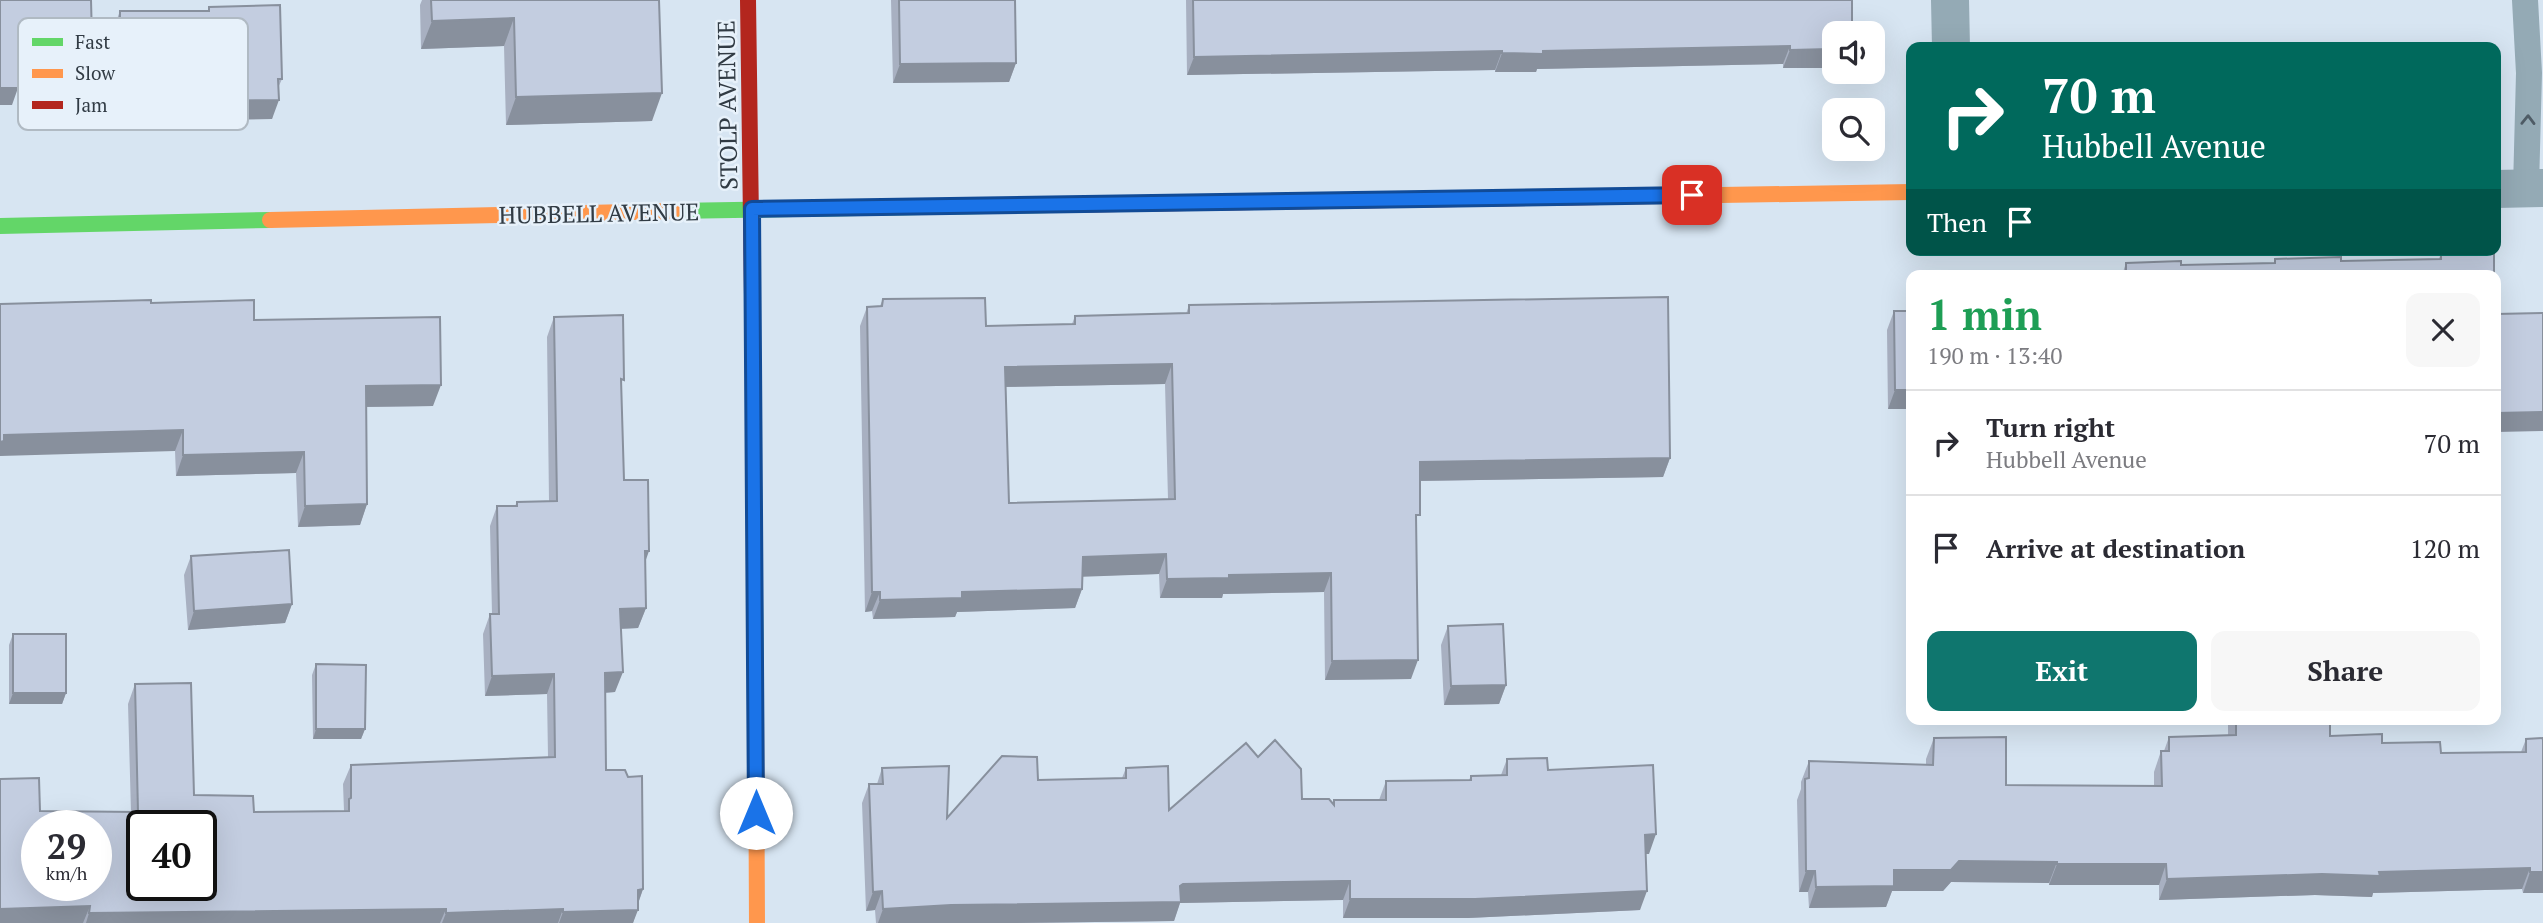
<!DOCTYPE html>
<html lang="en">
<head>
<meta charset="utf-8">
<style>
  :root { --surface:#fff; --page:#f7f7f7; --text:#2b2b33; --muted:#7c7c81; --line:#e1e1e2; --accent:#0f766e }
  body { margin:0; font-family:"PT Serif",serif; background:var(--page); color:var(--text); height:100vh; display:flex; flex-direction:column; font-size:26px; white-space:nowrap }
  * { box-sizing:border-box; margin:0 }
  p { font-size:23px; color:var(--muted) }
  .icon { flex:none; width:38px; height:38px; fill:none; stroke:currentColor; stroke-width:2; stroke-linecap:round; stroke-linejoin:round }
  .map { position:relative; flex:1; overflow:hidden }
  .sheet { position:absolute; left:1906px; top:270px; width:595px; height:455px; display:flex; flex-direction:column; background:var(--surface); border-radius:14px; box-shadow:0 7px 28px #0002 }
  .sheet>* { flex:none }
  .guide { position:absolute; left:1906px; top:42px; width:595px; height:214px; border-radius:14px; box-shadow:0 7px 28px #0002; background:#00695c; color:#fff; overflow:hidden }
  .tools { position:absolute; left:1822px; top:21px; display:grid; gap:14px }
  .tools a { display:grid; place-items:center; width:63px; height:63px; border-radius:14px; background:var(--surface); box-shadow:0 7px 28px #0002; font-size:35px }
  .speed { position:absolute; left:21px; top:810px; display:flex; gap:14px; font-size:35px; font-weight:700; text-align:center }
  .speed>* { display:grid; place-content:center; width:91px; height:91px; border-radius:50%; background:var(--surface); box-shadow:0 7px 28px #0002; line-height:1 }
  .speed small { font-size:18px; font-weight:400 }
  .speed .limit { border:4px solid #111; border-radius:10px; background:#fff; color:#111 }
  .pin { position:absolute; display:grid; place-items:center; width:60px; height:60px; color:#fff; margin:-30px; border-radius:14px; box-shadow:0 4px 10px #0006 }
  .me { position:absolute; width:77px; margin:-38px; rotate:0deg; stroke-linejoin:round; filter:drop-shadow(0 0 5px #0008) }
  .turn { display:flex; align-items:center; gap:24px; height:147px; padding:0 21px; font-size:32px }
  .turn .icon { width:91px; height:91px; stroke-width:2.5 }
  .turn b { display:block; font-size:49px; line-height:60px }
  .then { display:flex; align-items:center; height:66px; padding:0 21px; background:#0003; gap:14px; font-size:26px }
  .round { display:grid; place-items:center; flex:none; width:74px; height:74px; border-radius:14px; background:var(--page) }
  .overview { display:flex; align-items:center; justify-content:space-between; height:119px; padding:0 21px }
  h1 { font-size:42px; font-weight:600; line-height:52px; color:#1e9e55 }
  .button { display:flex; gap:14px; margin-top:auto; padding:14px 21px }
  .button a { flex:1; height:80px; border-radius:14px; background:var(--accent); color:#fff; font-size:28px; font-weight:600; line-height:80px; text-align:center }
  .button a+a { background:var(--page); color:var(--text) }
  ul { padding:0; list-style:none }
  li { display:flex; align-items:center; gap:21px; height:105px; padding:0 21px; border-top:2px solid var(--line) }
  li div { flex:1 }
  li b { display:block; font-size:26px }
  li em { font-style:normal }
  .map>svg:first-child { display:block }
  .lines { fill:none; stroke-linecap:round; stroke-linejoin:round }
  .lane { stroke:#94aab5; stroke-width:26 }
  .street { stroke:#94aab5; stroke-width:38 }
  .fast { stroke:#63d668; stroke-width:16 }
  .slow { stroke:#ff974d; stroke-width:16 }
  .jam { stroke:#b3261e; stroke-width:16 }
  .wall { fill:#a8b0c1; fill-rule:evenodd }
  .shaded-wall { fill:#88909d }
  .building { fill:#c3cde0; stroke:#88909d; stroke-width:2; fill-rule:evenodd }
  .oneway { stroke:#4f5c66 }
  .route-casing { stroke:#114b97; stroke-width:18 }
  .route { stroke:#1a73e8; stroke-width:12 }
  .labels { text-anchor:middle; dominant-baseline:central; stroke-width:5; stroke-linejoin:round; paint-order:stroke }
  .street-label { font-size:24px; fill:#313b44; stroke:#e7f1fa }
  .key { fill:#e7f1fa; stroke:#b0bac3; stroke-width:2 }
  .key-label { font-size:19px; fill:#313b44 }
</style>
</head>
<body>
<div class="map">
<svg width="2543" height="923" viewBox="0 0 2543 923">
  <rect width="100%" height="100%" fill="#d7e5f2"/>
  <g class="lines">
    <path class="lane" d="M2525,0L2529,73L2526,188"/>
    <path class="street" d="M1950,0L1951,47
      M2496,189L2543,188"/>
    <path class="fast" d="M673,211L1050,205
      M0,226L270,220
      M753,368L756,712"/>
    <path class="slow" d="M1601,197L1911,192
      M270,220L673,211
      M756,712L757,923"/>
    <path class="jam" d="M748,0L753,368
      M1050,205L1601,197"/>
  </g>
  <path class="wall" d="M422,0H659L652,121L506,125L504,46L421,49L420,5Z
    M891,0H1015L1016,63L1009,82L893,83Z
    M1186,0H1852L1825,68H1783V64L1537,69L1536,72H1495V70L1187,75Z
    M209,7L282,79L278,88L272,119L112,121L113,30L120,11H208Z
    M2441,253L2494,275H2122L2126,263L2181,265L2274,263L2275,259L2341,261L2439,259Z
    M883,299L986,326L1072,324L1075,316L1186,314L1189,305L1670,458L1663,477L1420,481L1416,526L1411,679L1325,680L1324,592L1223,594L1222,598H1160L1159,574L1082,576V589L1075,608L957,612L955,617L873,619L872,611L865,612L860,326L867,307L880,306ZM1165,384L1168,499L1009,503L1006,387Z
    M151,303L254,320L433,406L366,407L367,504L360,525L298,527L296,473L176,476L175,451Z
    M1894,311H1911V409H1888L1887,330Z
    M554,317L621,386L624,480L645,563L646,608L638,628L621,629L615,692L605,693L606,770L643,889L638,904L633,923H0L40,811L131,812L128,704L135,684L194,795L254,812L344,811L343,784L351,765L548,757L547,694L485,696L483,634L490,614H492L490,526L497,506H515L517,502L549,501L547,337Z
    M191,556L292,604L285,623L188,630L184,575Z
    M1448,626L1506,685L1499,704L1444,705L1441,645Z
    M13,634L66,693L62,704H9V645Z
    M316,664L365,729L361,739H313L312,675Z
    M2228,719H2330V736L2441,753L2521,752L2526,739L2543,738V893H2523L2522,889L2373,893L2372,897L2315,895L2159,900V885H2049V883L1951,882L1943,891H1892L1886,907L1809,908L1808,892H1799L1797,800L1801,789V782L1809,761L1926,765V759L1934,738L2006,785H2154V772L2161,751H2164L2169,737L2228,735Z
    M1258,757L1302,799L1333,803L1334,800H1379L1386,781L1469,780L1471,776L1501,775L1507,759L1548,770L1649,854H1645L1640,910L1468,918H1343V900H1335L1180,903L1174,921L1009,923H876L875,910L866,911L862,803L869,784H877L882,768L947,818L1038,780L1122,778L1126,768L1169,810Z"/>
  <path class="shaded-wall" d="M514,18L504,46L421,49L432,21Z
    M92,39L86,57L11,58L18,40Z
    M1790,46L1783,64L1537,69L1536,72H1495L1502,53L1543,51Z
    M1834,46V65H1826L1825,68H1783L1790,50Z
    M1502,51L1495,70L1187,75L1194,57Z
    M1016,63L1009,82L893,83L900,64Z
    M0,88H18L12,105H0Z
    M662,93L652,121L506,125L516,97Z
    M279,100L272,119L112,121L119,102Z
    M1172,364L1165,384L998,387L1005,367Z
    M441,385L433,406L359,407L366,386Z
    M1895,390H1911V409H1888Z
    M2543,412V431L2496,432V413Z
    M183,430L175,451L0,456V442L4,435Z
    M304,452L296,473L176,476L183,455Z
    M1670,458L1663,477L1413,481L1420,462Z
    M367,504L360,525L298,527L305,506Z
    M645,551H649L642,571Z
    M1166,554L1159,574L1076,577L1083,557Z
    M1331,573L1324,592L1223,594L1222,598H1160L1167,579L1229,575Z
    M1082,589L1075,608L957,612L955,617L873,619L880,600L962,592Z
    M872,592H880L872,611L865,612Z
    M292,604L285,623L188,630L194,611Z
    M646,608L638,628L613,629L620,609Z
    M1418,660L1411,679L1325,680L1332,661Z
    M623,672L615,692L598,693L605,673Z
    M554,674L547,694L485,696L492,676Z
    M1506,685L1499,704L1444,705L1451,686Z
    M13,693H66L62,704H9Z
    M316,729H365L361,739H313Z
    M1656,834L1649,854H1638L1645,835Z
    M1959,861L2057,862L2049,883L1951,882L1943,891H1892L1886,907L1809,908L1816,887L1894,870Z
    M2057,864H2166L2159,885H2049Z
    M2530,868L2522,889L2373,893L2372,897L2315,895L2159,900L2167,879L2379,872Z
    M1806,871H1815L1808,892H1799Z
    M2530,872H2543V893H2523Z
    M1342,881H1350L1343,900L1180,903L1174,921L1009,923H878L883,909L1180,886L1183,884Z
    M643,889L636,909L638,890Z
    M882,891L875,910L866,911L873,892Z
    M1647,891L1640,910L1468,918H1343L1350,899Z
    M90,906L83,923H0V909Z
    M446,909L440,923H86L89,913Z
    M563,909L558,923H442L446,913Z
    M638,910L633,923H559L563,912Z"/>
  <path class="building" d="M0,0H91L92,39L18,40V88H0Z
    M431,0H659L662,93L516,97L514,18L432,21Z
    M899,0H1015L1016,63L900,64Z
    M1193,0H1852V33H1834V46H1832L1831,49L1790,50V46L1543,51V54L1502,53V51L1194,57Z
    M280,5L282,79H278L279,100L119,102L120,11H209V7Z
    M2441,253H2494V275H2126V263L2181,261V265L2275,263V259L2341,257V261L2441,259Z
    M1668,297L1670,458L1420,462V515H1416L1418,660L1332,661L1331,573L1229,575V578L1167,579L1166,554L1083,557L1082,589L962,592V598L880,600V592H872L867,307L882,306L883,299L985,298L986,326L1075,324V316L1189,313V305ZM1172,364L1175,499L1009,503L1005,367Z
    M151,300V303L254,300V320L440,317L441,385L366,386L367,504L305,506L304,452L183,455V430L4,435V441L0,442V304Z
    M1894,311H1911V390H1895Z
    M2543,313V412L2496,413V314Z
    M623,315L624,380L621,379L624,480H648L649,551H645L646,608L620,609L623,672L605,673L606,770H625L628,777L642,776L643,889L638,890V910L563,912V909L446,913V909L89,913L90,906L0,909V779L39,778L40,811L138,812L135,684L191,683L194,795L253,796L254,812L349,811V799L351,798V765L555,757L554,674L492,676L490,614H499L497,506H517V502L557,501L554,317ZM37,826H96V886H37ZM142,826H201V886H142Z
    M289,550L292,604L194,611L191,556Z
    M1503,624L1506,685L1451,686L1448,626Z
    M13,634H66V693H13Z
    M316,664L366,665L365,729H316Z
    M2236,719H2330V736L2382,734V743L2440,742L2441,753L2526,752V739L2543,738V872H2530V868L2379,872L2380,876L2322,874L2167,879L2166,864H2057V862L1959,861L1951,870H1894V886L1816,887L1815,871H1806L1805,779L1809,778V761L1933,765L1934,738L2006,737V785L2162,786L2161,751H2169V737L2236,735Z
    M1275,740L1301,769L1302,799H1329L1334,805V800H1386V781L1471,780V776L1507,775V759L1547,758L1548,770L1653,765L1656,834L1645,835L1647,891L1475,899H1350V881H1342L1183,884L1180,886L1181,902L951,905L883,909L882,891L873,892L869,784H883L882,768L949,766L947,818L1002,756L1037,757L1038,780L1126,778V768L1168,766L1169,810L1246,743L1258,757Z"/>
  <defs><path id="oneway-chevron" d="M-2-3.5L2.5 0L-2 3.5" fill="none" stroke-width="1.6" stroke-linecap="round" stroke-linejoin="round" transform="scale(1.75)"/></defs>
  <use class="oneway" href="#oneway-chevron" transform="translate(2528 120) rotate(-89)"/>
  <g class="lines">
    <defs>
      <path id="route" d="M756,813L752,209L1692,195"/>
    </defs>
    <use href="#route" class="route-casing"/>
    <use href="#route" class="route"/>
  </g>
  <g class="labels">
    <g class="street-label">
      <text transform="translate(727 105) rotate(-91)">STOLP AVENUE</text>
      <text transform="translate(599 213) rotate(-1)">HUBBELL AVENUE</text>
    </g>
  </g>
  <rect x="18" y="18" width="230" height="112" rx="10" class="key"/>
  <rect x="32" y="38" width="31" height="8" fill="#63d668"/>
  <rect x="32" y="69" width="31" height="9" fill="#ff974d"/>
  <rect x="32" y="101" width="31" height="8" fill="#b3261e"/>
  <g class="key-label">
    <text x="75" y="49">Fast</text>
    <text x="75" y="80">Slow</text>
    <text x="75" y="112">Jam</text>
  </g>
</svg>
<div class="tools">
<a><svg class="icon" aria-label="sound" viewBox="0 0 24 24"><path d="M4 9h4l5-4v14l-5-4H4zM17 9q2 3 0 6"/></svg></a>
<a><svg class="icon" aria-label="search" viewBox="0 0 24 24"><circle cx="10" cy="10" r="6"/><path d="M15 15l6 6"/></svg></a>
</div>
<div class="speed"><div>29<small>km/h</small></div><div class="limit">40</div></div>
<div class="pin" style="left:1692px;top:195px;background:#d93025"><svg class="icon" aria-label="arrive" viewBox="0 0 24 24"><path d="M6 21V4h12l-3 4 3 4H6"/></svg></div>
<svg class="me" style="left:756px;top:813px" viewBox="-20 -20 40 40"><circle r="19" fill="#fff"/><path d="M0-13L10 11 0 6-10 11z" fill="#1a73e8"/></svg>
<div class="guide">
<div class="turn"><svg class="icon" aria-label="right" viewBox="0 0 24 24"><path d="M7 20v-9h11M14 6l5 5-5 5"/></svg><div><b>70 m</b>Hubbell Avenue</div></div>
<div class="then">Then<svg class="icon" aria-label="arrive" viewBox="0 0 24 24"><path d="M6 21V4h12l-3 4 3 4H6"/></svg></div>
</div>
<section class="sheet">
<div class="overview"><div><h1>1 min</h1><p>190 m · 13:40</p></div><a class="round"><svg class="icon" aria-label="close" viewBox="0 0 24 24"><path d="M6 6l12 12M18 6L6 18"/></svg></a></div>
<ul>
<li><svg class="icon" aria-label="right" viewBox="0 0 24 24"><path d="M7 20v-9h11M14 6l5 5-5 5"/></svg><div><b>Turn right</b><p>Hubbell Avenue</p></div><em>70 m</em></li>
<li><svg class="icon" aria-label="arrive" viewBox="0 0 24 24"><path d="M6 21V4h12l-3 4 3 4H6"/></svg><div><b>Arrive at destination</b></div><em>120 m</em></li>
</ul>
<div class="button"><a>Exit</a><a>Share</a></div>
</section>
</div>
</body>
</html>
